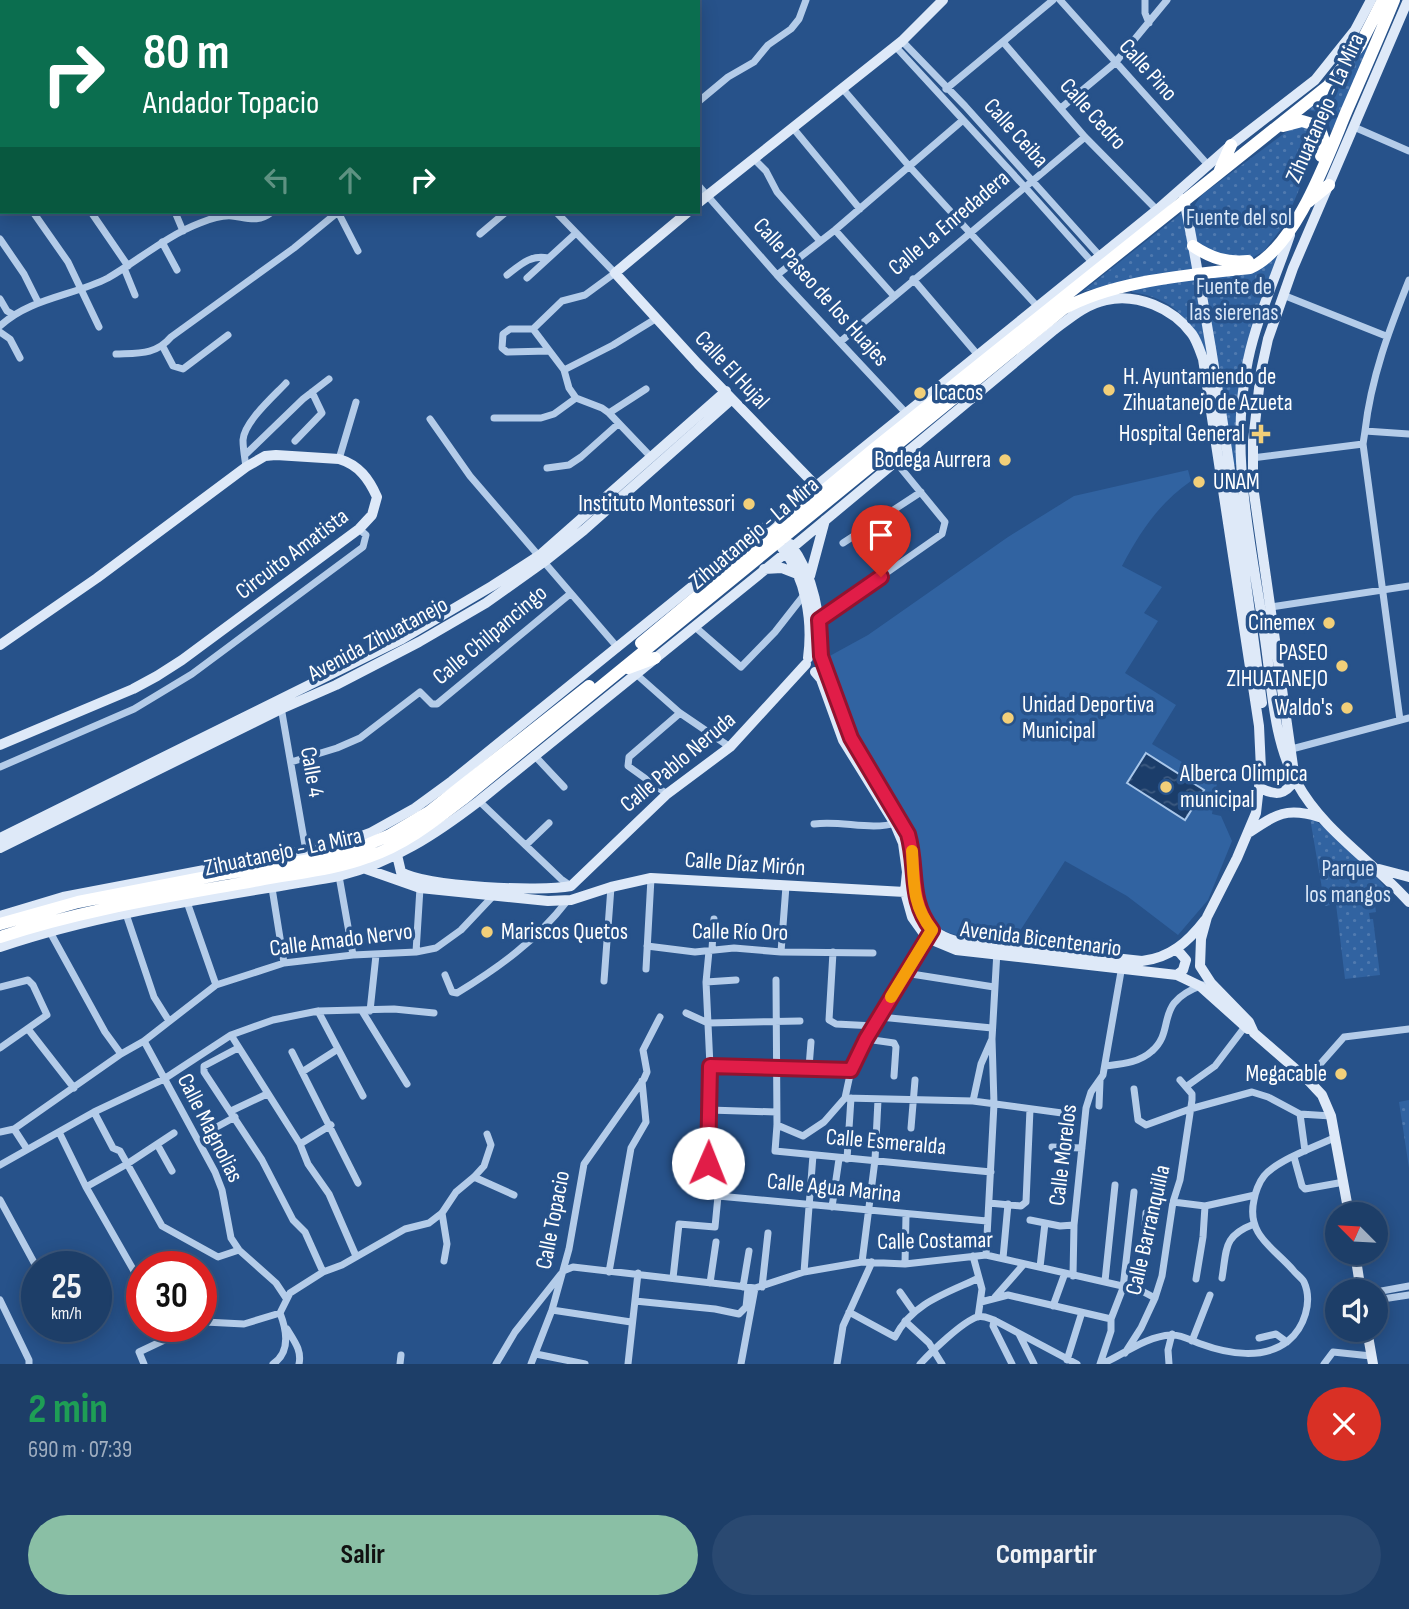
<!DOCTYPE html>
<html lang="es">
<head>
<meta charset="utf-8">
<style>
  :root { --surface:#1d3e68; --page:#2a4971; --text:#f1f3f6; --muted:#a0aec0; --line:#3b577c; --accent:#8abfa5 }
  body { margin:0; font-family:"Sofia Sans Condensed",sans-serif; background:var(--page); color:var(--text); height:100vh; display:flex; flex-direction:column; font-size:26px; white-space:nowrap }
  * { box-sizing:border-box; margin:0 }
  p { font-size:23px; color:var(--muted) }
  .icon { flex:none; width:38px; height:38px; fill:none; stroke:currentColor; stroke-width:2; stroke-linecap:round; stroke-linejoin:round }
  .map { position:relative; height:1364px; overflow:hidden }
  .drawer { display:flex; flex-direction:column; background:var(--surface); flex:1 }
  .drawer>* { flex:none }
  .guide { position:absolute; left:0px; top:0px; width:700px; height:214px; box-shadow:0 4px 18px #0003,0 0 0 2px var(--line); background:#0b6e4f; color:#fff; overflow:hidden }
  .needle { width:46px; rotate:294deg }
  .controls { position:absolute; left:1325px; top:1202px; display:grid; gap:14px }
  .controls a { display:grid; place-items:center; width:63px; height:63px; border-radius:50%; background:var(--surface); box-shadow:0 4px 18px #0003,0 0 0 2px var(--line); font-size:35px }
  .speed { position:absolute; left:21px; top:1251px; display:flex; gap:14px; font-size:35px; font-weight:700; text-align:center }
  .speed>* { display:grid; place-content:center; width:91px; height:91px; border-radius:50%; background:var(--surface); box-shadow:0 4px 18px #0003,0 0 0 2px var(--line); line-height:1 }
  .speed small { font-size:18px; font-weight:400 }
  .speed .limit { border:10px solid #d22; background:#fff; color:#111 }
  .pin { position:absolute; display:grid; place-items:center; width:60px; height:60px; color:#fff; margin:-72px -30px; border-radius:50% 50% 50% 0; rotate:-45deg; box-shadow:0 0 7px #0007 }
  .pin .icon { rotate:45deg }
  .me { position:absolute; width:77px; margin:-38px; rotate:1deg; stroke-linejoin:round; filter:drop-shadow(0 0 5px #0008) }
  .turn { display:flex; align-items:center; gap:24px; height:147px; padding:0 28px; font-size:32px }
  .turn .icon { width:91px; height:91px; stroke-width:2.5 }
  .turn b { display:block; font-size:49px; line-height:60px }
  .lanes { display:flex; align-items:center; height:66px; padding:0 28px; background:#0003; justify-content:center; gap:35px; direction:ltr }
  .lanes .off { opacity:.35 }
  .round { display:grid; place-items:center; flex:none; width:74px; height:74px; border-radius:37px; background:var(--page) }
  .head { display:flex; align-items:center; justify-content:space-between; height:119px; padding:0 28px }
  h1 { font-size:42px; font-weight:700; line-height:52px; color:#1e9e55 }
  .button { display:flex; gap:14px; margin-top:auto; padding:14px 28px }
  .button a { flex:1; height:80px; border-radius:42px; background:var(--accent); color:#111; font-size:28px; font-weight:700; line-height:80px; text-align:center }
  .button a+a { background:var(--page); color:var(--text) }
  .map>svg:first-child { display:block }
  .green { fill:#3163a1 }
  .park { fill:url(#park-dots) }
  .water { fill:url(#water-ripples); stroke:#a9c7ea; stroke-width:2 }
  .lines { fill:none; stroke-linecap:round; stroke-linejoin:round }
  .street { stroke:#b4cce9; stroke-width:7 }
  .secondary { stroke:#dee9f8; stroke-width:10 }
  .highway { stroke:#fff; stroke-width:12 }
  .route-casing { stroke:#92132f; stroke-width:18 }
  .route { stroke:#e11d48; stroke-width:12 }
  .slow { stroke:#f59e0b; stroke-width:12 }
  .poi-dot { fill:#f2cf79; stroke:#27528a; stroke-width:2.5 }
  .labels { text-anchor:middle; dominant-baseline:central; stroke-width:7; stroke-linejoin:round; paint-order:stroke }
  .street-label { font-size:23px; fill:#fff; stroke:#27528a }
  .park-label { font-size:23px; fill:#d8e6f7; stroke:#27528a }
  .poi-label { font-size:23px; fill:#fff; stroke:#27528a; text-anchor:end }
</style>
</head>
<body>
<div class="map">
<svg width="1409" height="1364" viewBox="0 0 1409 1364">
  <defs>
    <pattern id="park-dots" width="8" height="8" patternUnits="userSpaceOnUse" patternTransform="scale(1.75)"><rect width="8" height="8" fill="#3163a1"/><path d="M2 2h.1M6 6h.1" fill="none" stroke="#507aaf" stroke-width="1.8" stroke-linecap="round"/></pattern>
    <pattern id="water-ripples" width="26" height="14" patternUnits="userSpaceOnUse" patternTransform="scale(1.75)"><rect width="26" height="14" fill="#1b3d6a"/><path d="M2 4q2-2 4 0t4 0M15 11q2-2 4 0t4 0" fill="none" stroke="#3d5a80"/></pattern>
  </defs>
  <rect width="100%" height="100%" fill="#27528a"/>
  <path class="green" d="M1188,470L1191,481C1159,503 1140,532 1122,566L1162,587L1144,613L1158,621L1125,673L1176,705L1152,744L1217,783L1212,814L1221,816L1232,841L1208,900L1178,935L1127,896L1065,861L1014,940C988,938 952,941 932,923C911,905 920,864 915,840C909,809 881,784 865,757C847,727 840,690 826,658L868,635L1008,537L1074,496Z"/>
  <path class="park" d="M1363,44L1370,47L1331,132C1328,116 1319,110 1303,110Z
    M1294,126H1314L1320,140L1284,225L1264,251L1248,260L1226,259L1195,240C1191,219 1187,212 1203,194Z
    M1183,212L1196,270L1083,291Z
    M1282,253L1262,296L1248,350L1237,464L1233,465L1204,277L1264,265Z
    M1194,279L1207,353H1205C1188,316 1173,299 1132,292V288Z
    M1310,818C1342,836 1368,867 1392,895L1374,899L1376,912L1369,913L1370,919H1373L1380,975L1345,979L1336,904L1325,906Z
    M1409,1100V1168L1399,1102Z"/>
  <path class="water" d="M1146,753L1204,790L1185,820L1127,783Z"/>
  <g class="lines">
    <path class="street" d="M579,0L580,2
      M1060,0L1209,166
      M1145,0V13L1149,23
      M660,2L662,0
      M902,41L965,106L1099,255
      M1003,42L1085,137L1157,210
      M895,46L1024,186L1091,261
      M842,88L909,166L1037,306
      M946,89L1053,0
      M698,102L728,77L754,62L768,45L791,29L799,19L806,0
      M1061,108L1115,63L1167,0
      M0,118L2,123
      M1354,127L1409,151
      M793,128L860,209
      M755,160L766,171L777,192L820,241
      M0,161L2,164
      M698,185L777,275L906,413
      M33,212L68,262L99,327
      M91,212L128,266
      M175,212L183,231
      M338,212L358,251
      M835,230L893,295
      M480,234L506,212
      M0,239L24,274L38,302
      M162,242L177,270
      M124,268L135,295
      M507,275C520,265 531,254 548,258
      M777,275L835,230L963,120
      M527,278L576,233
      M913,279L977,354
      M1283,295L1386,336
      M0,299L7,311L14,315
      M0,326C30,298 73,296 108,278C139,260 166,236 200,223C210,219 222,215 232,216C248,218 258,223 272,212
      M533,329L564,370L569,388L576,398L602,408L609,413L650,456
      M0,332L10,339L20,358
      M840,342L1085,137
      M163,347L173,366L183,369L228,335
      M548,351L507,352L502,348L503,334L510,329H533L562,301L585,295L615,273L556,212
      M116,354C138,353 156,355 171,337L294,248L338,212
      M564,370L613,345L657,318
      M609,413L646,389
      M494,418H541L554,414L576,398
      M430,419L470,476L618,648
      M1365,431C1371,378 1389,330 1409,280
      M295,441L322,413L312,392
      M1363,444L1400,720
      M245,455L303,399L329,379
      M1252,458L1363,444L1365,431L1409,434
      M339,459L356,402
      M246,467C245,459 243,449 243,440C244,422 274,396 286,383
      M547,468L569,465L581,457L618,424
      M843,543L921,492
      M1271,607L1409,586
      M819,620L942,534L945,522L895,461
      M694,626L741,667L775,632L804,595
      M636,674L680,713L730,747
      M281,707L306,851
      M1288,750L1409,718
      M534,755L564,787
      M291,762L337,748L360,738L420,692L432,704H437L570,594
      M0,767L134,709L192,674L363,547L366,535L359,529
      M667,794L628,766L629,757L680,713
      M479,801L561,879L571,886
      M814,824C842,820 869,831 897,823
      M526,845L549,823
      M339,876L353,955
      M272,888L284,963
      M187,902L216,985
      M126,914L154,997L169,1021
      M50,932L105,1032L121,1054
      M647,946L695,952L734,948L781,952L873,953
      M712,949L714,919
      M709,951L706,982L710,1066L709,1192L718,1196L987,1221
      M416,952L420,888
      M781,952L786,886
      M833,952L829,1020L836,1024L875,1026
      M646,969L651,878
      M905,973L994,987
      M445,975L452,992L457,993C498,968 537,940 567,901
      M776,980L777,1125L775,1151L991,1172
      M604,981L611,887
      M706,982L736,980
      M0,987L28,980L33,985L47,1015L0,1048
      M318,1011L363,1096
      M362,1011L407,1084
      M370,1011L376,955
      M686,1013L708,1023L800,1021
      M880,1017L992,1028
      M28,1029L74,1088
      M231,1035L300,1144L308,1164L329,1194L356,1256
      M866,1039L894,1043L896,1047L894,1076
      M144,1041L215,1172L222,1190L231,1238L239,1250L276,1283L286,1298
      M238,1048L204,1066V1072L262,1160L293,1220L305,1232L323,1272
      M292,1052L358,1183
      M710,1066L851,1070
      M1105,1066C1121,1064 1139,1063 1152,1051C1177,1029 1152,1003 1203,985
      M809,1067L811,1042
      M302,1072L338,1049
      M1307,1079L1344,1037L1409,1029
      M1187,1086L1215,1066L1247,1024
      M1134,1089L1138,1120L1146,1125L1190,1109L1252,1092L1268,1097L1300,1114L1331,1116
      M845,1098L973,1101L1062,1113
      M973,1101L981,1064L992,1039L997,951
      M1099,1106L1100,1081
      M709,1110L776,1112
      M231,1111L267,1094
      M94,1112L113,1148L120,1151L162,1226L218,1257L239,1250
      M1300,1114L1305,1151
      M777,1125L803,1136L824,1122L845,1098L851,1070L866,1039L932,930
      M911,1128L915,1080
      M14,1129L27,1149
      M213,1129L235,1117
      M0,1132L14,1129L121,1054L144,1041L216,985L284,963L353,955L416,952L436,948L461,930L494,895
      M59,1132L86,1187L142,1285
      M157,1144L172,1171
      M300,1144L331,1125
      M1052,1147L1082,1148
      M1294,1157L1302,1186L1305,1189L1344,1182
      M847,1159L851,1098
      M0,1165L94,1112L164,1079L231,1035L273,1020L318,1011L394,1009L434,1013
      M474,1177L514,1195
      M86,1187L127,1164L174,1133
      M0,1200L37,1268
      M1173,1202L1205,1206L1255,1195
      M989,1203L1021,1206L1026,1202L1030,1109
      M832,1207L839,1159
      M442,1213L447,1244L444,1261
      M1030,1220L1060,1226L1074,1225
      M986,1255L994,1104L992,1039
      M973,1256L982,1289L978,1317
      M1003,1258L1008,1204
      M862,1262L875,1160L878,1100
      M905,1264L906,1215
      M1040,1267L1045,1223
      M563,1271L573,1267L755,1288L804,1272L862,1262L905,1264L986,1255L1140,1290L1155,1298
      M609,1272L631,1148L646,1122L642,1081
      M804,1272L813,1155
      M1073,1276L1074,1225L1086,1108L1091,1092L1103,1075L1123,960
      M673,1278L679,1224L715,1227L718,1196
      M1222,1278C1227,1248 1223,1236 1254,1224
      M1196,1279L1203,1237L1205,1206
      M1105,1281L1115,1185
      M710,1283L716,1242
      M743,1287L749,1251
      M762,1287L768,1233
      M1140,1290L1146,1213
      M900,1292L914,1312
      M1376,1292L1409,1286
      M995,1297L1024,1264
      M0,1300L29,1360V1364
      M1376,1300L1409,1295
      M635,1301L715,1309L739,1314L746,1307L748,1288
      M981,1302L1008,1295L1111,1319
      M1053,1306L1065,1273
      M552,1310L631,1322
      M849,1312L895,1337C912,1303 947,1293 979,1278
      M994,1320L993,1326L1012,1364
      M905,1321L929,1343L942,1364
      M201,1323L205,1322L244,1324L280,1313L290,1293L323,1272L342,1265L405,1229L429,1223L442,1213L456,1192L474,1177L484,1166L491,1145L487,1134
      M166,1326L172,1336
      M287,1329C294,1341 302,1350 299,1364
      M1019,1334L1034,1364
      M1259,1338L1276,1334L1287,1342
      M1192,1341L1210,1295
      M1125,1353L1141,1328L1155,1298L1162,1276L1173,1202L1180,1180L1192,1100V1094L1180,1080
      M536,1354L585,1364
      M1067,1360L1082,1312
      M144,1364L139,1352L194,1326
      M273,1364C291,1352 287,1331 280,1313
      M400,1364L401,1355
      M496,1364L515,1332L561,1274
      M531,1364L552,1310L569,1249L584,1164L644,1079L647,1072L643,1050L660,1017
      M628,1364L638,1273
      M741,1364L755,1288
      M837,1364L843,1326L872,1262
      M920,1364C931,1352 962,1322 977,1317C983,1315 988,1318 994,1320L1077,1364
      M1100,1364L1111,1331V1319L1123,1288L1134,1192
      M1102,1364C1124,1354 1147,1336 1171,1335C1181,1334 1192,1341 1201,1344C1228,1354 1264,1360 1288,1341C1304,1328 1313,1302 1304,1282C1302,1278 1296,1274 1293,1270C1274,1248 1246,1235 1254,1200C1255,1193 1259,1182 1264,1176C1276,1161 1316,1146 1334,1138
      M1169,1364L1168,1350L1172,1334
      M1324,1364L1333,1352L1371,1356"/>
    <path class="secondary" d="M1184,199C1217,366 1240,535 1262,703
      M698,203L902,41L943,0
      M688,212L615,273L698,364L821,491
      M1290,235C1276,277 1257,317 1248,360C1228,454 1252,546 1265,639C1272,686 1273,741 1297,783C1323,831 1373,861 1409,902
      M790,544C815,576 820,617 821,656
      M782,548C806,577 813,621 808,658
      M764,569L782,568L800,575
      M810,576L825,520
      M0,645L97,578L246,467L265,456L276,455L339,459C359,465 369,479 377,497L372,515L359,529L182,660L157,676L133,689L0,745
      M824,666L851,738L908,834C919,876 902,926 956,941L1142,961C1170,958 1188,942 1205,920
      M815,672L821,679L843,740L895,824L903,843L907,872L905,892L912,917L927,938L956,950L1177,975L1200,986L1248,1029
      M1295,780L1253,486V441L1261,371L1268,339L1293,268L1408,0
      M1260,788C1276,796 1285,795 1295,780
      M1250,832C1276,814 1287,807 1319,817
      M0,838L402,639L492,586L540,555L726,391
      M0,848L281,709L336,685L419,642L486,603L545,561L584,530L732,399
      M397,855L401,872C428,887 540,892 571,886L667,794L730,747L806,664
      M366,869L420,888L548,901L571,900L611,887L651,878L905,892
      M1379,869L1409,877
      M0,916L63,897L340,844L370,833L415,808L452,781L1157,210L1231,145L1315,80L1355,30L1371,0
      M0,947C109,910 226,896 339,876C392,863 436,834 479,801L793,547L1054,330C1070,318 1086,304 1106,300C1137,293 1173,308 1192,334C1197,341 1200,351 1203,359L1259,726L1261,769L1256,813L1237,858L1207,917L1201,939L1200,966L1211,983L1249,1022L1254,1033L1307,1079L1322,1095L1331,1116L1349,1214
      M1175,950L1180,953L1186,960L1183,970L1177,975
      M1355,1253L1361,1292
      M1367,1330L1373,1364"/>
    <path class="highway" d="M1283,126L1302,121L1319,126L1324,141L1321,156
      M1220,170L1231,145
      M1308,202L1329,185
      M1193,246C1211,258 1226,263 1248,261
      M641,643L875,448L1328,86L1360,45L1383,0
      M628,668L655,658
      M0,924L78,902L217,875L341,855L369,844L390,835L429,812L589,686
      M0,937C84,909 172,896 259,880C295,873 334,870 368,857C404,845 433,822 463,799L1063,309C1115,280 1191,275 1250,268C1296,248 1328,155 1347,110C1363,73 1379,37 1394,0"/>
  </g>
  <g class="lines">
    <defs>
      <path id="route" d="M708,1163L710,1066L851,1070L866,1039L932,930C908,900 918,869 908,834L851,738L821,656L819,620L881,577"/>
    </defs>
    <use href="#route" class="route-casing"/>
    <use href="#route" class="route"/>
    <path class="slow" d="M891,997L932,930C912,905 914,882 912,851"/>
  </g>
  <g class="poi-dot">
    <circle cx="1109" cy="390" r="7"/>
    <circle cx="920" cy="393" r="7"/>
    <path d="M1257.5 423.5h7v7h7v7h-7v7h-7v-7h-7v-7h7z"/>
    <circle cx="1005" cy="460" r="7"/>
    <circle cx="1199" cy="482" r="7"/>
    <circle cx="749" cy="504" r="7"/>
    <circle cx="1329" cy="623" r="7"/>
    <circle cx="1342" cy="666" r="7"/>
    <circle cx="1347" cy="708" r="7"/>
    <circle cx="1008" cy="718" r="7"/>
    <circle cx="1166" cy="787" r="7"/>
    <circle cx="487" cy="932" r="7"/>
    <circle cx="1341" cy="1074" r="7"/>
  </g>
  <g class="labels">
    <g class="street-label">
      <text transform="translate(1148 70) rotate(48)">Calle Pino</text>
      <text transform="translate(1325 108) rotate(-66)">Zihuatanejo - La Mira</text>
      <text transform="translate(1093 114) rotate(48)">Calle Cedro</text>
      <text transform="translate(1016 133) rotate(48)">Calle Ceiba</text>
      <text transform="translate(949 223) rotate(-40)">Calle La Enredadera</text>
      <text transform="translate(821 292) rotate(48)">Calle Paseo de los Huajes</text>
      <text transform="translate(732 370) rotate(47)">Calle El Hujal</text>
      <text transform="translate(754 533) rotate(-40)">Zihuatanejo - La Mira</text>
      <text transform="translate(292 554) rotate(-37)">Circuito Amatista</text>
      <text transform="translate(490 635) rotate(-40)">Calle Chilpancingo</text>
      <text transform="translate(378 639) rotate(-28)">Avenida Zihuatanejo</text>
      <text transform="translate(678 762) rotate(-40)">Calle Pablo Neruda</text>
      <text transform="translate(312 772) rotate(80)">Calle 4</text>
      <text transform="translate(283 852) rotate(-12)">Zihuatanejo - La Mira</text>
      <text transform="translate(745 864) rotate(4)">Calle Díaz Mirón</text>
      <text transform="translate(740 932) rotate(1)">Calle Río Oro</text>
      <text transform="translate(1041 939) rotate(7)">Avenida Bicentenario</text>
      <text transform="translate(341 940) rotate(-7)">Calle Amado Nervo</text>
      <text transform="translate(210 1128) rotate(63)">Calle Magnolias</text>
      <text transform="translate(886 1142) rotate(5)">Calle Esmeralda</text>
      <text transform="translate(1063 1155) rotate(-83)">Calle Morelos</text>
      <text transform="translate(834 1188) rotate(6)">Calle Agua Marina</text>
      <text transform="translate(553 1220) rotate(-79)">Calle Topacio</text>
      <text transform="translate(1148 1230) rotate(-77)">Calle Barranquilla</text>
      <text transform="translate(935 1241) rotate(-1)">Calle Costamar</text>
    </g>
    <g class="park-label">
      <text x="1239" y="218">Fuente del sol</text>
      <text x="1234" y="287">Fuente de<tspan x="1234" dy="26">las sierenas</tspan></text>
      <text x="1348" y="869">Parque<tspan x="1348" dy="26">los mangos</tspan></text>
    </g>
    <g class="poi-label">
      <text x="1123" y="377" text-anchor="start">H. Ayuntamiendo de<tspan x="1123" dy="26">Zihuatanejo de Azueta</tspan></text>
      <text x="934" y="393" text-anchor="start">Icacos</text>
      <text x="1245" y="434">Hospital General</text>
      <text x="991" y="460">Bodega Aurrera</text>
      <text x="1213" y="482" text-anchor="start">UNAM</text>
      <text x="735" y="504">Instituto Montessori</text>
      <text x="1315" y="623">Cinemex</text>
      <text x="1328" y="653">PASEO<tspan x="1328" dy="26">ZIHUATANEJO</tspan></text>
      <text x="1022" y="705" text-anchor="start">Unidad Deportiva<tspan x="1022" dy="26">Municipal</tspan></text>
      <text x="1333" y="708">Waldo's</text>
      <text x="1180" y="774" text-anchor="start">Alberca Olimpica<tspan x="1180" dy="26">municipal</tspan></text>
      <text x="501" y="932" text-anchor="start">Mariscos Quetos</text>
      <text x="1327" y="1074">Megacable</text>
    </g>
  </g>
</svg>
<div class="controls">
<a><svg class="needle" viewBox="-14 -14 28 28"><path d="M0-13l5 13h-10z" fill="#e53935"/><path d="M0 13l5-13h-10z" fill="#a0aec0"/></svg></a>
<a><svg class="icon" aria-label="sound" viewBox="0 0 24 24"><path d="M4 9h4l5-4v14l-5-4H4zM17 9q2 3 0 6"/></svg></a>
</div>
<div class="speed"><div>25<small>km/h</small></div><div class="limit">30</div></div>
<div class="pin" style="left:881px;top:577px;background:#d93025"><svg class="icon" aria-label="arrive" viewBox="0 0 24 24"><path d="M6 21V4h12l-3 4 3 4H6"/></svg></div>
<svg class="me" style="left:708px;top:1163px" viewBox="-20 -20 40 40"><circle r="19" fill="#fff"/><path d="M0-13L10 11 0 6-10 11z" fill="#e11d48"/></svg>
<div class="guide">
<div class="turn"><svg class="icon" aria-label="right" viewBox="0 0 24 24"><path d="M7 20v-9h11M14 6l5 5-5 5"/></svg><div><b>80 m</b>Andador Topacio</div></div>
<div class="lanes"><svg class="icon off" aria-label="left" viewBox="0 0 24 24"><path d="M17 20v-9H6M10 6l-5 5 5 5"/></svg><svg class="icon off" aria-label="ahead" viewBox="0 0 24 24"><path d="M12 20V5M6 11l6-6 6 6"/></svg><svg class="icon" aria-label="right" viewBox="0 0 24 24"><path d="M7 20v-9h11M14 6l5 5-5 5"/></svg></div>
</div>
</div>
<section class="drawer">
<div class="head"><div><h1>2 min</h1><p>690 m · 07:39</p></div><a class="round" style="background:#d93025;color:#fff"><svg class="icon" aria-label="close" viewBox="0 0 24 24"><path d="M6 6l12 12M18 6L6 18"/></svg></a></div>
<div class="button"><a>Salir</a><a>Compartir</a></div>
</section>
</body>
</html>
